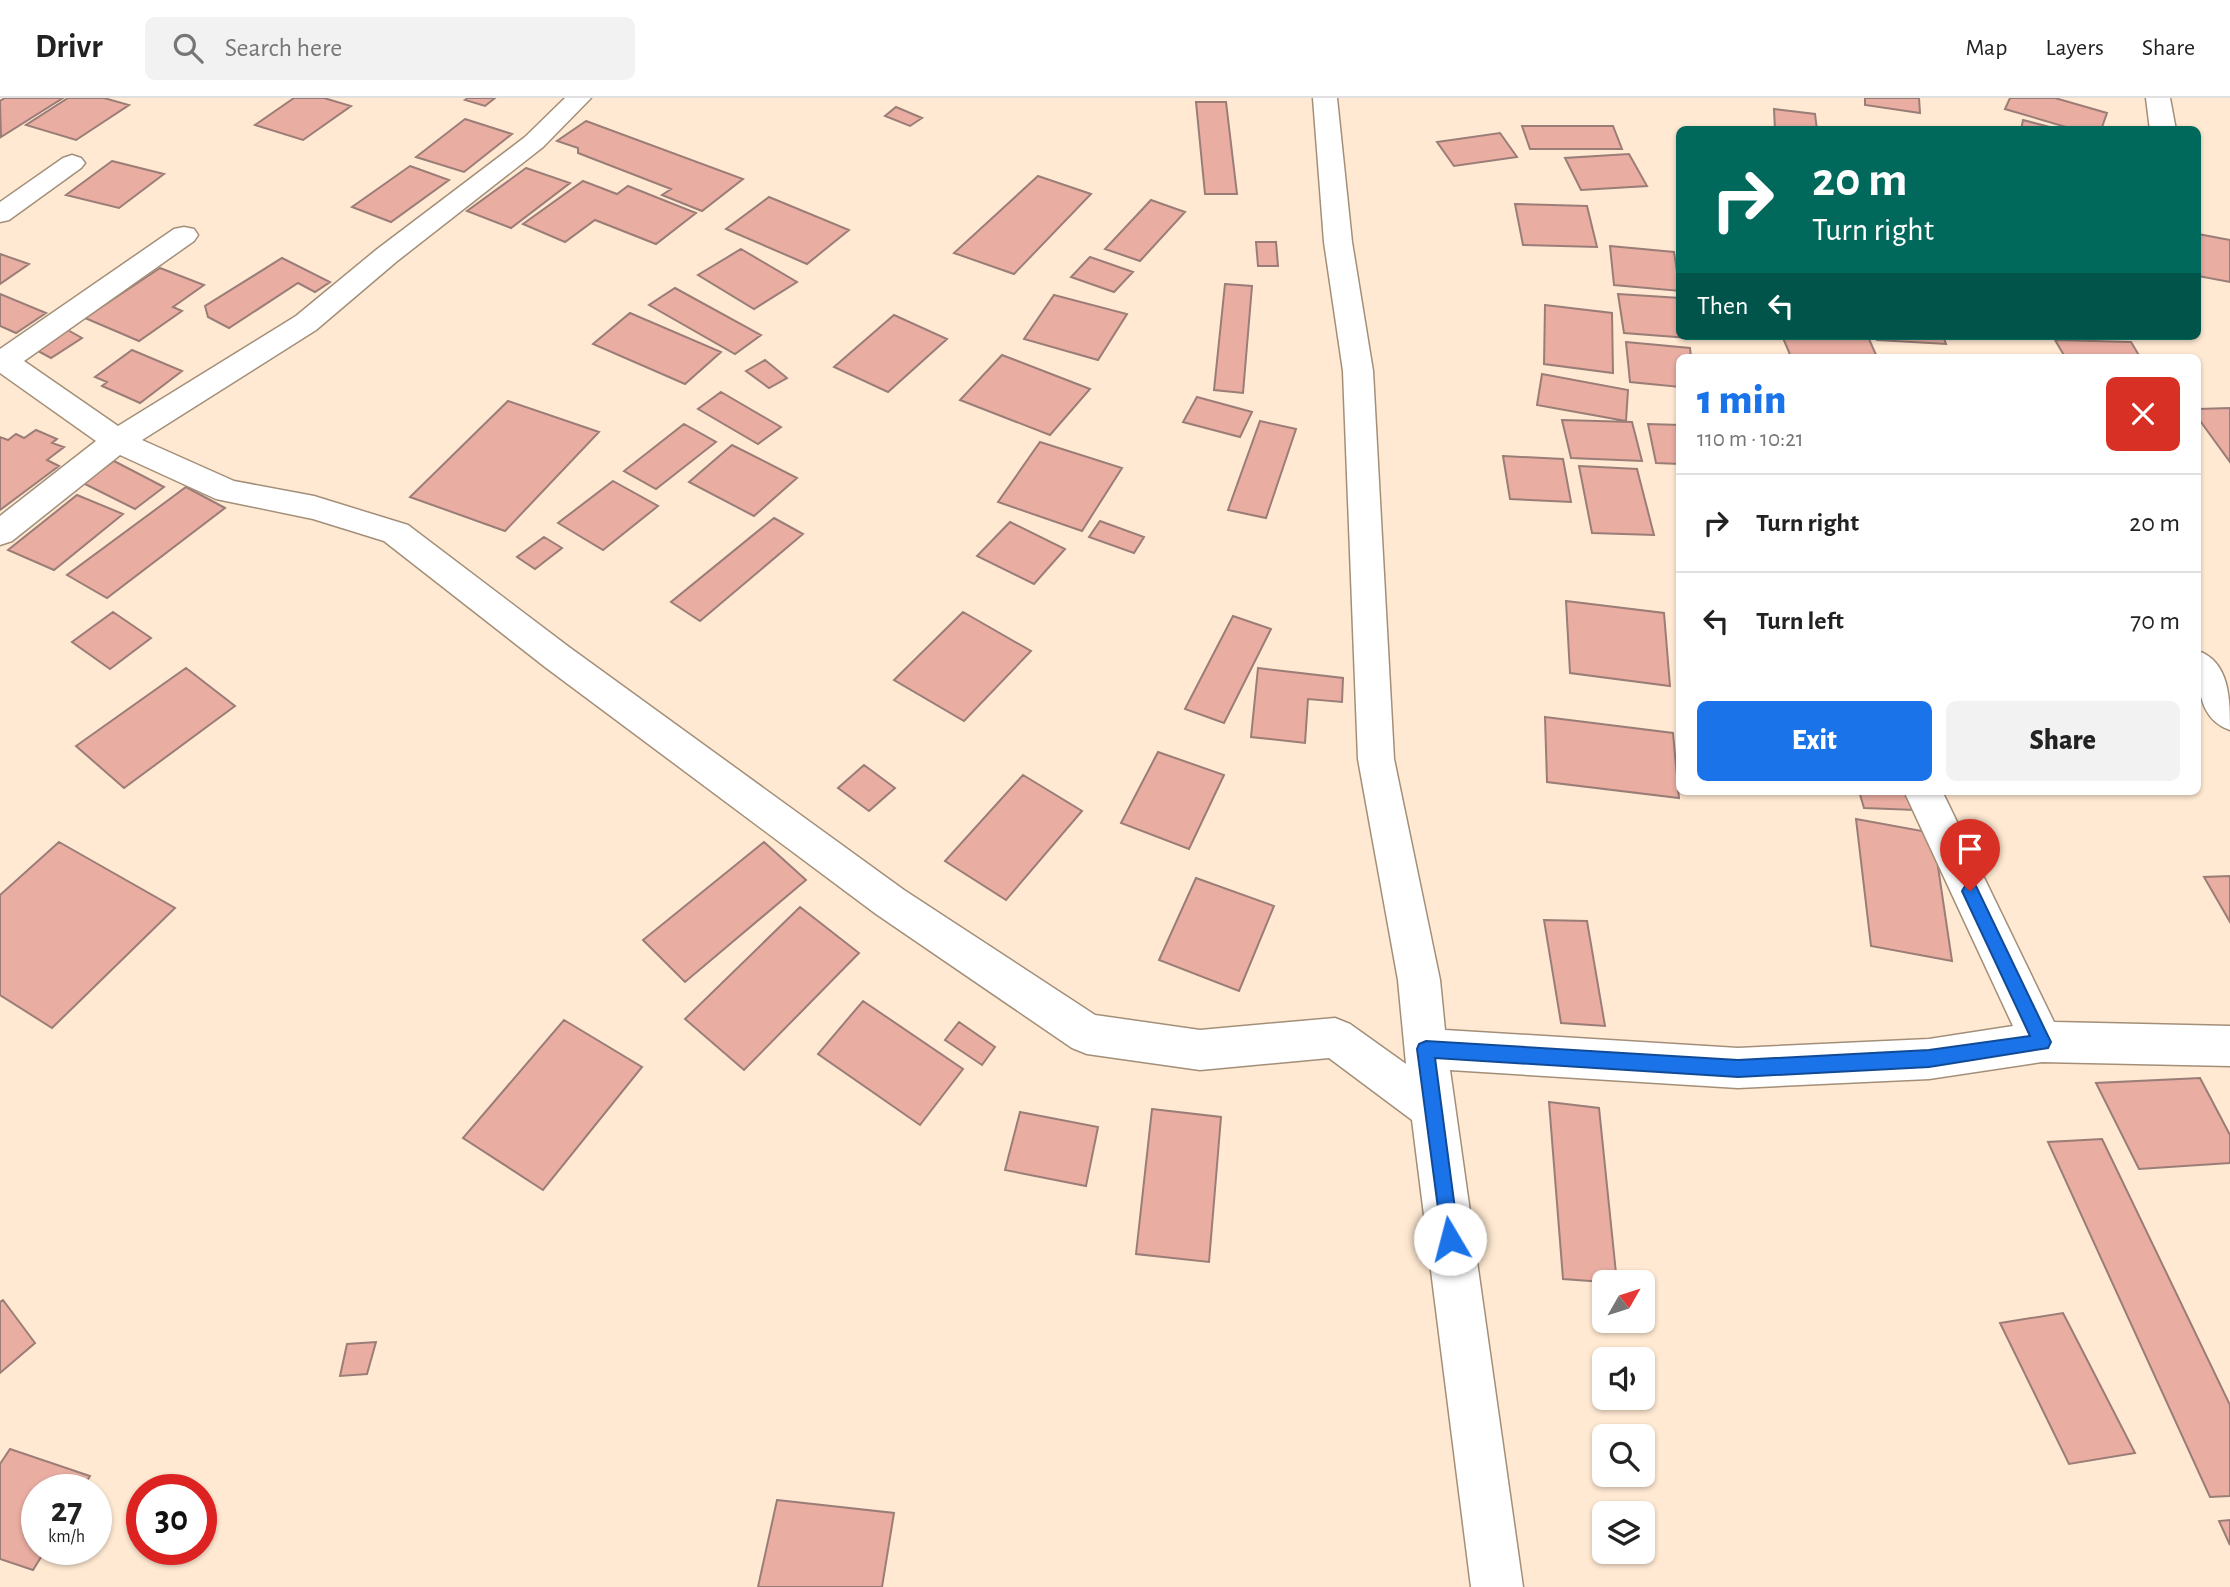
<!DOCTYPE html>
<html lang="en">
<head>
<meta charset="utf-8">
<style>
  :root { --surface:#fff; --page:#f2f2f2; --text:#222; --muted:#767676; --line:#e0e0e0; --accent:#1a73e8 }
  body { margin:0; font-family:"Alegreya Sans",sans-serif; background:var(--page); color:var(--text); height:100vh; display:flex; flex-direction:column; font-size:26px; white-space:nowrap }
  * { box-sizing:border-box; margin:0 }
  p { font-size:23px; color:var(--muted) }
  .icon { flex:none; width:38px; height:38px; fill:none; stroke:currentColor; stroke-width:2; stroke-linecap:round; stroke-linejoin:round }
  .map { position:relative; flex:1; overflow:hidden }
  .details { position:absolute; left:1676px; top:256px; width:525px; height:441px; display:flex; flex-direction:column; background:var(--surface); border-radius:10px; box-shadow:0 2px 5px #0004 }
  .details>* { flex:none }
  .top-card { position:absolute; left:1676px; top:28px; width:525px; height:214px; border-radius:10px; box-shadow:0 2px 5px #0004; background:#00695c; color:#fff; overflow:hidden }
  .needle { width:46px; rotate:51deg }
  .fabs { position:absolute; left:1592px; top:1172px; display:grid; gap:14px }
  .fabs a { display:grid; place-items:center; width:63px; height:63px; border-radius:10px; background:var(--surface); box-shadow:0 2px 5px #0004; font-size:35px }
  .speed { position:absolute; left:21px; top:1376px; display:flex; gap:14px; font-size:35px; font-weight:700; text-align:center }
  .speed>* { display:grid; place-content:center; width:91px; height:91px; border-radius:50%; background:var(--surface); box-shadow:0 2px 5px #0004; line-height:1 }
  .speed small { font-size:18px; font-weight:400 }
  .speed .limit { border:10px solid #d22; background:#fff; color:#111 }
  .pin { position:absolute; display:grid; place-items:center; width:60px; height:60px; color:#fff; margin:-72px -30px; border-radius:50% 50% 50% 0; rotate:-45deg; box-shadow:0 0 7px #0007 }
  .pin .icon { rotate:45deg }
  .me { position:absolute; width:77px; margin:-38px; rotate:352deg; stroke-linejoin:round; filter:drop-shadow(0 0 5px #0008) }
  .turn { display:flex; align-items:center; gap:24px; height:147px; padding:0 21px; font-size:32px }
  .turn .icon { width:91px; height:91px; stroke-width:2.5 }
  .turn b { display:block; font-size:49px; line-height:60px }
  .then { display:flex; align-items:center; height:66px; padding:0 21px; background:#0003; gap:14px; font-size:26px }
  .round { display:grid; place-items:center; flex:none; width:74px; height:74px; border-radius:10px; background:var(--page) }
  .summary { display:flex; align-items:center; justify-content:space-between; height:119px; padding:0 21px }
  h1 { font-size:42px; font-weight:800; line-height:52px; color:var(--accent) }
  .primary-button { display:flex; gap:14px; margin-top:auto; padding:14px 21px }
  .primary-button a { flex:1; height:80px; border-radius:10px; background:var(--accent); color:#fff; font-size:28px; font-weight:800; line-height:80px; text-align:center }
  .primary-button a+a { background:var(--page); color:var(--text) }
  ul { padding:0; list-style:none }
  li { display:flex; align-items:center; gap:21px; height:98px; padding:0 21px; border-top:2px solid var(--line) }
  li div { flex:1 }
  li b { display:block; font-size:26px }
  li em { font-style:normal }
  header { display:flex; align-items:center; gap:42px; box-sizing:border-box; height:98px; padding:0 35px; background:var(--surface); border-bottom:2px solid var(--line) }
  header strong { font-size:33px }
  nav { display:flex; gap:38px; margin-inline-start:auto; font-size:24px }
  .search { width:490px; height:63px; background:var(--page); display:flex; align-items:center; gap:18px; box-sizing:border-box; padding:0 24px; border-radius:10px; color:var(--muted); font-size:26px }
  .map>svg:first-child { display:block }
  .building { fill:#e9ada2; stroke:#9b7d77; stroke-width:2 }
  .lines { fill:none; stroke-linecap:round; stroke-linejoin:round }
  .street-casing { stroke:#a38f79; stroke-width:3 }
  .street { fill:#fff; fill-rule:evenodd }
  .route { fill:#1a73e8; stroke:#114b97; stroke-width:2 }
</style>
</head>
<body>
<header>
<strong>Drivr</strong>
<div class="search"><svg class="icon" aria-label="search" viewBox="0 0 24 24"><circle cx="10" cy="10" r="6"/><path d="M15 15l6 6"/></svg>Search here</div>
<nav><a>Map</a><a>Layers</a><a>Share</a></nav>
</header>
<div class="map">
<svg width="2230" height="1489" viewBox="0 0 2230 1489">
  <rect width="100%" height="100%" fill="#ffe9d2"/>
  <path class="building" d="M5,0H63L1,39L0,3Z
    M68,0H104L129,7L76,42L26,27Z
    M294,0H324L351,8L303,42L255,27Z
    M468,0H495L485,8L465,2Z
    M1865,0H1919L1920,15L1865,7Z
    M2010,0H2055L2107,15L2101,32H2076L2005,11Z
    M1196,4H1226L1237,96H1205Z
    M896,9L922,20L910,28L885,18Z
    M1774,11L1815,16L1817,32H1775Z
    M465,21L512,36L464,74L416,59Z
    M2023,22L2061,32H2021Z
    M586,23L743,81L702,113L662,97L671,91L578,55V50L557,43Z
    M1522,28H1613L1622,51H1530Z
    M1500,35L1517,59L1454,68L1437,44Z
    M1629,56L1647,88L1581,92L1565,60Z
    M112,63L164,76L119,110L66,97Z
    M410,68L449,82L391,124L352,109Z
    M526,70L570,85L511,130L467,113Z
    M1038,78L1091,96L1014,176L954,155Z
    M583,83L617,96L628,88L696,115L656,146L595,122L565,144L523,126Z
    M769,99L849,132L807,166L726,131Z
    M1151,102L1185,114L1140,163L1105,151Z
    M1515,106L1587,108L1597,149L1523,147Z
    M2198,136L2230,142V184L2198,178Z
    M1256,144H1276L1278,168H1258Z
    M1610,148L1674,154L1680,193L1614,187Z
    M741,151L797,184L754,211L698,177Z
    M0,156L29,166L0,186Z
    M1090,159L1133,174L1114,194L1071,179Z
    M282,160L330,184L315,194L298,185L229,230L208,219L205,208Z
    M160,170L204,187L173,209L182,213L139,243L85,220Z
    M1225,186L1252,188L1243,295L1214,292Z
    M675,190L761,237L735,256L649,207Z
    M0,196L46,215L16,235L0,228Z
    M1618,196L1680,200V238L1689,240L1624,235Z
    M1054,197L1127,216L1098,262L1024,241Z
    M1545,207L1612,215L1613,275L1544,266Z
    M630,215L721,254L685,286L593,246Z
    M894,217L947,241L888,294L834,269Z
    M66,231L82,240L51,260L34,251Z
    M1875,238H1943L1946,246L1877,242Z
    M1783,240L1869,241L1877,259H1791Z
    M2055,242L2131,244L2140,259H2065Z
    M1626,244L1690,250L1691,259H1680V289L1630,284Z
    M132,252L182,273L140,305L102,288L107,284L95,279Z
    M1002,257L1090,291L1050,337L960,302Z
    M765,262L787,280L769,290L746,273Z
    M1542,276L1628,292L1626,323L1537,307Z
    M721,294L781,329L758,346L698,311Z
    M1197,299L1252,314L1240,339L1183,324Z
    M508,303L599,334L505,433L410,399Z
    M2230,310V364L2198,320V311Z
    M1562,322L1632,324L1642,363L1571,360Z
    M1260,323L1296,331L1266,420L1228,412Z
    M684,326L716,344L656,391L624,373Z
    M1648,326L1680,327V366L1656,365Z
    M36,332L57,341L52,345L64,349L47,362L59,368L0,412V339L8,342L16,336L24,340Z
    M1040,344L1122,370L1082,433L998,404Z
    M732,347L797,380L754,418L689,384Z
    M1503,358L1563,361L1571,404L1510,401Z
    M114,363L164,389L135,411L83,385Z
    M1579,368L1637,371L1654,437L1592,435Z
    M613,383L658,408L603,452L558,425Z
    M186,389L225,410L107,500L67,477Z
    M77,397L123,416L54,472L8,452Z
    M774,420L803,436L700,523L671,504Z
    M1100,423L1144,439L1134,455L1089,439Z
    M1010,424L1065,451L1034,486L977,458Z
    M544,439L562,450L535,471L517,459Z
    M1566,503L1664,515L1670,588L1570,575Z
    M113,514L151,540L110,571L72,544Z
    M963,514L1031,553L964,623L894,582Z
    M1233,518L1271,531L1224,625L1185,611Z
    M186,570L235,608L124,690L76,648Z
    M1258,570L1343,580L1342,604L1308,601L1305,645L1251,639Z
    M1545,619L1673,635L1679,700L1547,684Z
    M1158,654L1224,677L1189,751L1121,725Z
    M864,667L895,690L869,713L838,690Z
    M1023,677L1082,713L1006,802L945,763Z
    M1859,693H1909L1915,712L1864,710Z
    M1856,721L1933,735L1952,863L1871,848Z
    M59,744L175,810L52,930L0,897V797Z
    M764,744L806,782L685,884L643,842Z
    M2230,778V824L2204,779Z
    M1196,780L1274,808L1239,893L1159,862Z
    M800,809L859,855L744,972L685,921Z
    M1544,822L1587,823L1605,928L1561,925Z
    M863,903L963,971L920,1027L818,956Z
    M564,922L642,969L543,1092L463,1040Z
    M959,924L995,949L982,967L945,942Z
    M2200,980L2230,1037V1065L2139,1071L2096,985Z
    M1549,1004L1599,1010L1617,1185L1563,1181Z
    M1152,1011L1221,1019L1209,1164L1136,1156Z
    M1020,1014L1098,1029L1086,1088L1005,1072Z
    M2102,1041L2230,1307V1398L2210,1399L2048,1044Z
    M3,1202L35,1245L0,1275V1204Z
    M2063,1215L2135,1355L2069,1366L2000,1225Z
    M376,1244L367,1276L340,1278L347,1246Z
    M10,1351L90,1378L82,1391H37V1451H46L33,1472L0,1461V1366Z
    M777,1402L894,1415L882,1489H758Z
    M2230,1422V1447L2219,1423Z"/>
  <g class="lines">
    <defs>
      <path id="street" d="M565,0H591L543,49L396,164L316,232L142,342L234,383L314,398L408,427L569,549L904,792L1095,917L1200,932L1335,920L1350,926L1406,966L1398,882L1358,661L1343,273L1324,144L1313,0H1337L1352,144L1373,273L1394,661L1440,882L1445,932L1738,950L1929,941L2013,928L1904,693H1942L2054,924L2230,928V968L2042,964L1929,981L1738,990L1450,972L1523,1489H1471L1412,1022L1329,960L1200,972L1087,956L1072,950L876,816L545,569L384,443L313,421L216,401L120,357L12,443L0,447V418L96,343L0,275V251L174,131L184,129L194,131L198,137L194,143L24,263L118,328L296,218L376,152L525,39Z
        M2146,0H2170L2176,32H2150Z
        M72,57L81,60L85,65L81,70L9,122L0,124V104L63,60Z
        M2198,553C2230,564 2230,602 2230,632C2196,620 2198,583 2198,553Z"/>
    </defs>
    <use href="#street" class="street-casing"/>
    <use href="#street" class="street"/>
  </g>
  <path class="route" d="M1970,786L1976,788L2048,938L2051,944L2048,950L1929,969L1738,979L1435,960L1459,1141L1457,1148L1450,1151L1443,1148L1417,951L1419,946L1426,943L1738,962L1929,952L2030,938L1962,793L1965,788Z"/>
</svg>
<div class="fabs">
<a><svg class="needle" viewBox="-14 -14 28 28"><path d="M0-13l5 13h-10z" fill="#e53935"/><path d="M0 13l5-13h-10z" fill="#767676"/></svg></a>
<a><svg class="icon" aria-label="sound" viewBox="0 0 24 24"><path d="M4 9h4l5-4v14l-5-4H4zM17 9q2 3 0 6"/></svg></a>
<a><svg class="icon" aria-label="search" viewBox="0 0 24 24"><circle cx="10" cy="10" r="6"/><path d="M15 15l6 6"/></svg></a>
<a><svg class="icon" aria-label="layers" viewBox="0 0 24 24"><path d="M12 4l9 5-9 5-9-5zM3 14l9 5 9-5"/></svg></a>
</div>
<div class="speed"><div>27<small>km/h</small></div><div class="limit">30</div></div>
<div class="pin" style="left:1970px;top:793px;background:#d93025"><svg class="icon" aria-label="arrive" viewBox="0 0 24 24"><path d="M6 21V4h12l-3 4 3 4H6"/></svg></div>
<svg class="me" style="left:1450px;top:1141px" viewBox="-20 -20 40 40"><circle r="19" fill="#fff"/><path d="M0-13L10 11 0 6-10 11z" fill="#1a73e8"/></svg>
<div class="top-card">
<div class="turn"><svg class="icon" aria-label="right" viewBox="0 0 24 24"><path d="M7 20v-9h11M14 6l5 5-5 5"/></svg><div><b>20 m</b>Turn right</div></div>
<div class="then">Then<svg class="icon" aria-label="left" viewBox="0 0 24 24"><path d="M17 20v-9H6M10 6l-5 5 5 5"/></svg></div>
</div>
<section class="details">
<div class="summary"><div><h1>1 min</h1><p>110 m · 10:21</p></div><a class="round" style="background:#d93025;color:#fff"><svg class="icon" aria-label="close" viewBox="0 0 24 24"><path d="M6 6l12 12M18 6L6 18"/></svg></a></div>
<ul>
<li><svg class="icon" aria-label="right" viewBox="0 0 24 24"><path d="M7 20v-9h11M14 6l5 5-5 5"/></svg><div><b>Turn right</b></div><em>20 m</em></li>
<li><svg class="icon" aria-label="left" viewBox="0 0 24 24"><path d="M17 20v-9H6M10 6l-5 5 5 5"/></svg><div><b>Turn left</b></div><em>70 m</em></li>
</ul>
<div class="primary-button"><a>Exit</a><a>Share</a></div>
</section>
</div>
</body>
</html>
